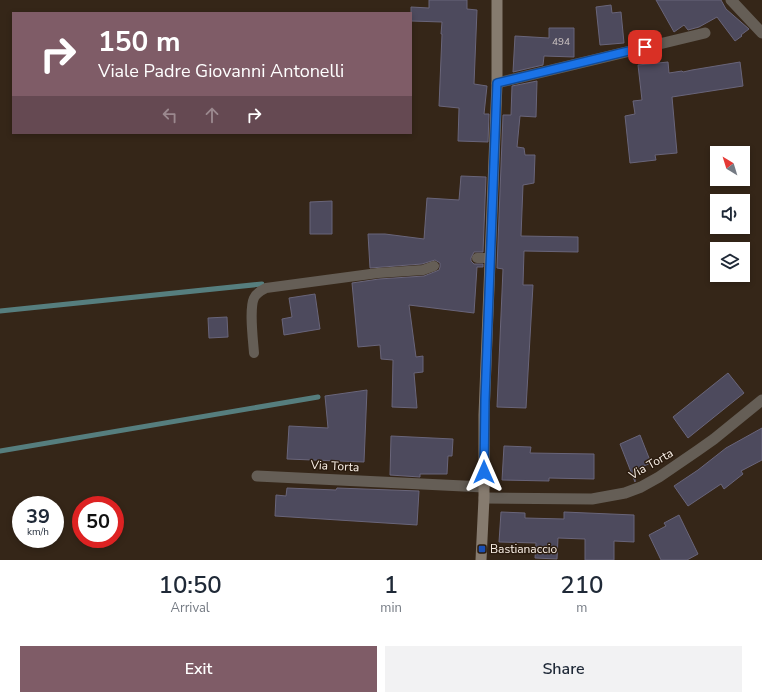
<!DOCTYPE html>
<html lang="en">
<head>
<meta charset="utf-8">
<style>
  :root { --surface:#fff; --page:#f2f2f3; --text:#1f2937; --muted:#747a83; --accent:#7f5c67 }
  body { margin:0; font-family:"Nunito Sans",sans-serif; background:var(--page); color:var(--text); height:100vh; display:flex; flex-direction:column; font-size:15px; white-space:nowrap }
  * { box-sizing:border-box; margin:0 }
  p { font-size:13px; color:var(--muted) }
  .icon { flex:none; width:22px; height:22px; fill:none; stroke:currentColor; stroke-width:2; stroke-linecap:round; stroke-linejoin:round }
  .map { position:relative; height:560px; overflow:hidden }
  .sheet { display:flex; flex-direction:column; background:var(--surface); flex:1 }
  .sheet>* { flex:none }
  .hud { position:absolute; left:12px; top:12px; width:400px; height:122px; border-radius:0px; box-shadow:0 2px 6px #0003; background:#7f5c67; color:#fff; overflow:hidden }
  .needle { width:26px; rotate:322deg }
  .controls { position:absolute; left:710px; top:146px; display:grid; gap:8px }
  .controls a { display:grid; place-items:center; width:40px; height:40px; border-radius:0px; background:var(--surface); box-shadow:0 2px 6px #0003; font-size:20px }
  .speed { position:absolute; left:12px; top:496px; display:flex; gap:8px; font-size:20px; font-weight:700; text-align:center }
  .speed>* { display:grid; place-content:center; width:52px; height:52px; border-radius:50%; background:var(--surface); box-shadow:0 2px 6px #0003; line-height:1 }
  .speed small { font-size:10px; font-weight:400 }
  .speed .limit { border:6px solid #d22; background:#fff; color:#111 }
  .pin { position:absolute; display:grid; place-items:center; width:34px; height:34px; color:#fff; margin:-17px; border-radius:8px; box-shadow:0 2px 6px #0006 }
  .me { position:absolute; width:44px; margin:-22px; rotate:0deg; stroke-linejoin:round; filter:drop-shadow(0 0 3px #0008) }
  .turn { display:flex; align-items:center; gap:14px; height:84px; padding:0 20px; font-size:18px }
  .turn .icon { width:52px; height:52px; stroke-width:2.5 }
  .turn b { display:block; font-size:28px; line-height:34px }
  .lanes { display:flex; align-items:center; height:38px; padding:0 20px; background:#0003; justify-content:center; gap:20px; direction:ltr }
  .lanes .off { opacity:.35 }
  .eta { display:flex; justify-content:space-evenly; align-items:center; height:68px; text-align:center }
  .eta b { font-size:24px; font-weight:600; line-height:28px }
  .cta { display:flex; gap:8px; margin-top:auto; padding:8px 20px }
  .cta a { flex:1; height:46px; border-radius:0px; background:var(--accent); color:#fff; font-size:16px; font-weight:600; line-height:46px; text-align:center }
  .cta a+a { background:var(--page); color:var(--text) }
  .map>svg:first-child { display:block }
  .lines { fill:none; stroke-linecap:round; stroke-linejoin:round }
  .stream { stroke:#567e7e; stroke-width:5 }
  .building { fill:#4d4a5d; stroke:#69657a }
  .service { stroke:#655e56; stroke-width:10 }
  .minor { stroke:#655e56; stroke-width:11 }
  .secondary { stroke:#867b6f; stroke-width:11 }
  .route-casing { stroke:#114b97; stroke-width:10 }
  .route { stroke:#1a73e8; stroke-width:7 }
  .transit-dot { fill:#1a4fb4; stroke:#2b1c0f; stroke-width:1.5 }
  .labels { text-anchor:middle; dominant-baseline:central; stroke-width:3; stroke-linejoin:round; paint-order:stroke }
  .number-label { font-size:10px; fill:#d0c7c5 }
  .street-label { font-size:12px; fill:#fbf1e8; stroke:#2b1c0f }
  .poi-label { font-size:12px; fill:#fbf1e8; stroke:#2b1c0f; text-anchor:start }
</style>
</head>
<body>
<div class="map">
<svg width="762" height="560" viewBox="0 0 762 560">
  <rect width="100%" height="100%" fill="#352618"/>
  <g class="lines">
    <path class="stream" d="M0,311L262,284
      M0,451L318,397"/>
  </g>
  <path class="building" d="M429,0H467V9L477,10L474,84L487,86L484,114H489L488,142L458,141L459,108L439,106L442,34H441L442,22L411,21V7L429,8Z
    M656,0H721L726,9L749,29L741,35L742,36L735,41L717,17L699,27L688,30L684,25L674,32Z
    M611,5L612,13L621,12L624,43L600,45L596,7Z
    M549,28H574V57L544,56L543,65L513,72L515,36L549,38Z
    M668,62L669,73L682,71L683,72L692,70L740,62L743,86L672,97L677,153L655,155L656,160L630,163L625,116L635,114L633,101L642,100L638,65Z
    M537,81L536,117L520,116L517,147L524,148L525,155H535L534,183L523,185L521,236L578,237V252L524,251L523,285H533L526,408L497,407L503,269L497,268L503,115H511L512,86Z
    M461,176L486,177L483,252H474L471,258V261L474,264H483V267H477L474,313L409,305L416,357L423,356V372L414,373L417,408L392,407L393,360L381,359L380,345L358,347L352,283L379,279L424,276L439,270L440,267V263L435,260L422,264L370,268L368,234H385L424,239L427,198L459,200Z
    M332,201V234H310V202Z
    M315,294L320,329L284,335L282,319L292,317L289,298Z
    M227,317L228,337L209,338L208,318Z
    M728,373L744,393L688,438L673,417Z
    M367,390L364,462L287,459L289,426L328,428L325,396Z
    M762,428V460L741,471L743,474L724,489L721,484L688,506L674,486L698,470L726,448Z
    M640,435L651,463L636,469L635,482L620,444Z
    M391,436L453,439L452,456H448L447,474H420V477L390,475Z
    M504,446L531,447L530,453L594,454V479L549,478V481L502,480Z
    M287,488L336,490L337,488L419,491L417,525L275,516L276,495L286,496Z
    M501,512L525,513V518L564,519V512L634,515V542L614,541V560H585V539L558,538L557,559L535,558L536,543L499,542Z
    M679,515L698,554L687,560H661L649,535L666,526L664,523Z"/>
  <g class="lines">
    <path class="service" d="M477,258H490
      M254,353C253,339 249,309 254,298C256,293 262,290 266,288L378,273L423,270L434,266"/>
    <path class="minor" d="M731,0L762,33
      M497,83L705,33
      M257,476L484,487
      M484,498L592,499L625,493L641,487L659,477L697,451L714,439L762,400"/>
    <path class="secondary" d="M481,560L484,498V415L497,83V0"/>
  </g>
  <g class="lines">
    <defs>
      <path id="route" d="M484,472L485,400L497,83L645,47"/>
    </defs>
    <use href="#route" class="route-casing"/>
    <use href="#route" class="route"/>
  </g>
  <rect class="transit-dot" x="478" y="545" width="8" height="8" rx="2"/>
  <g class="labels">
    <g class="number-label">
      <text x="561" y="42">494</text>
    </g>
    <g class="street-label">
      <text transform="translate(651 464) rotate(-30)">Via Torta</text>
      <text transform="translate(335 466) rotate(3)">Via Torta</text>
    </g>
    <g class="poi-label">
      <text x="490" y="549">Bastianaccio</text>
    </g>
  </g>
</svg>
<div class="controls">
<a><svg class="needle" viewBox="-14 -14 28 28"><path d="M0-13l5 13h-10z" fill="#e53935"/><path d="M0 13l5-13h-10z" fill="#747a83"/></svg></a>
<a><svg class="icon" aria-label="sound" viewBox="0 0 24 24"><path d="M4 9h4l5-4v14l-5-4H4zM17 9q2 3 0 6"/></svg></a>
<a><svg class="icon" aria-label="layers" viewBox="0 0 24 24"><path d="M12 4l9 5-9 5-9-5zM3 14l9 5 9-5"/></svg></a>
</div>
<div class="speed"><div>39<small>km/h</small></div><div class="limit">50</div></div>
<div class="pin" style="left:645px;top:47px;background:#d93025"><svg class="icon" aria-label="arrive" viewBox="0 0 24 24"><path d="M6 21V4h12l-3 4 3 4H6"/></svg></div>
<svg class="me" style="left:484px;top:472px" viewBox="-20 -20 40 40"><path d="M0-17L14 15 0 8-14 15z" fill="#1a73e8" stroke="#fff" stroke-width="4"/></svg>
<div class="hud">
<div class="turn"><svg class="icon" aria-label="right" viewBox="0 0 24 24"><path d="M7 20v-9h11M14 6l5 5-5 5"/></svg><div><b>150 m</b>Viale Padre Giovanni Antonelli</div></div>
<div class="lanes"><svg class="icon off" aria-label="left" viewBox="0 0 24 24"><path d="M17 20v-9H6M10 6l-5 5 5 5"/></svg><svg class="icon off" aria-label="ahead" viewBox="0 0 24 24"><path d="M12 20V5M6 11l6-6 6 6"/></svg><svg class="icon" aria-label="right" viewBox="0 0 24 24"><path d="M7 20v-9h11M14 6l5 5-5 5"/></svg></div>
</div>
</div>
<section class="sheet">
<div class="eta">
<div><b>10:50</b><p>Arrival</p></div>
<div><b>1</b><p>min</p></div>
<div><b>210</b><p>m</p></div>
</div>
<div class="cta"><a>Exit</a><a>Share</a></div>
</section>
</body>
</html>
